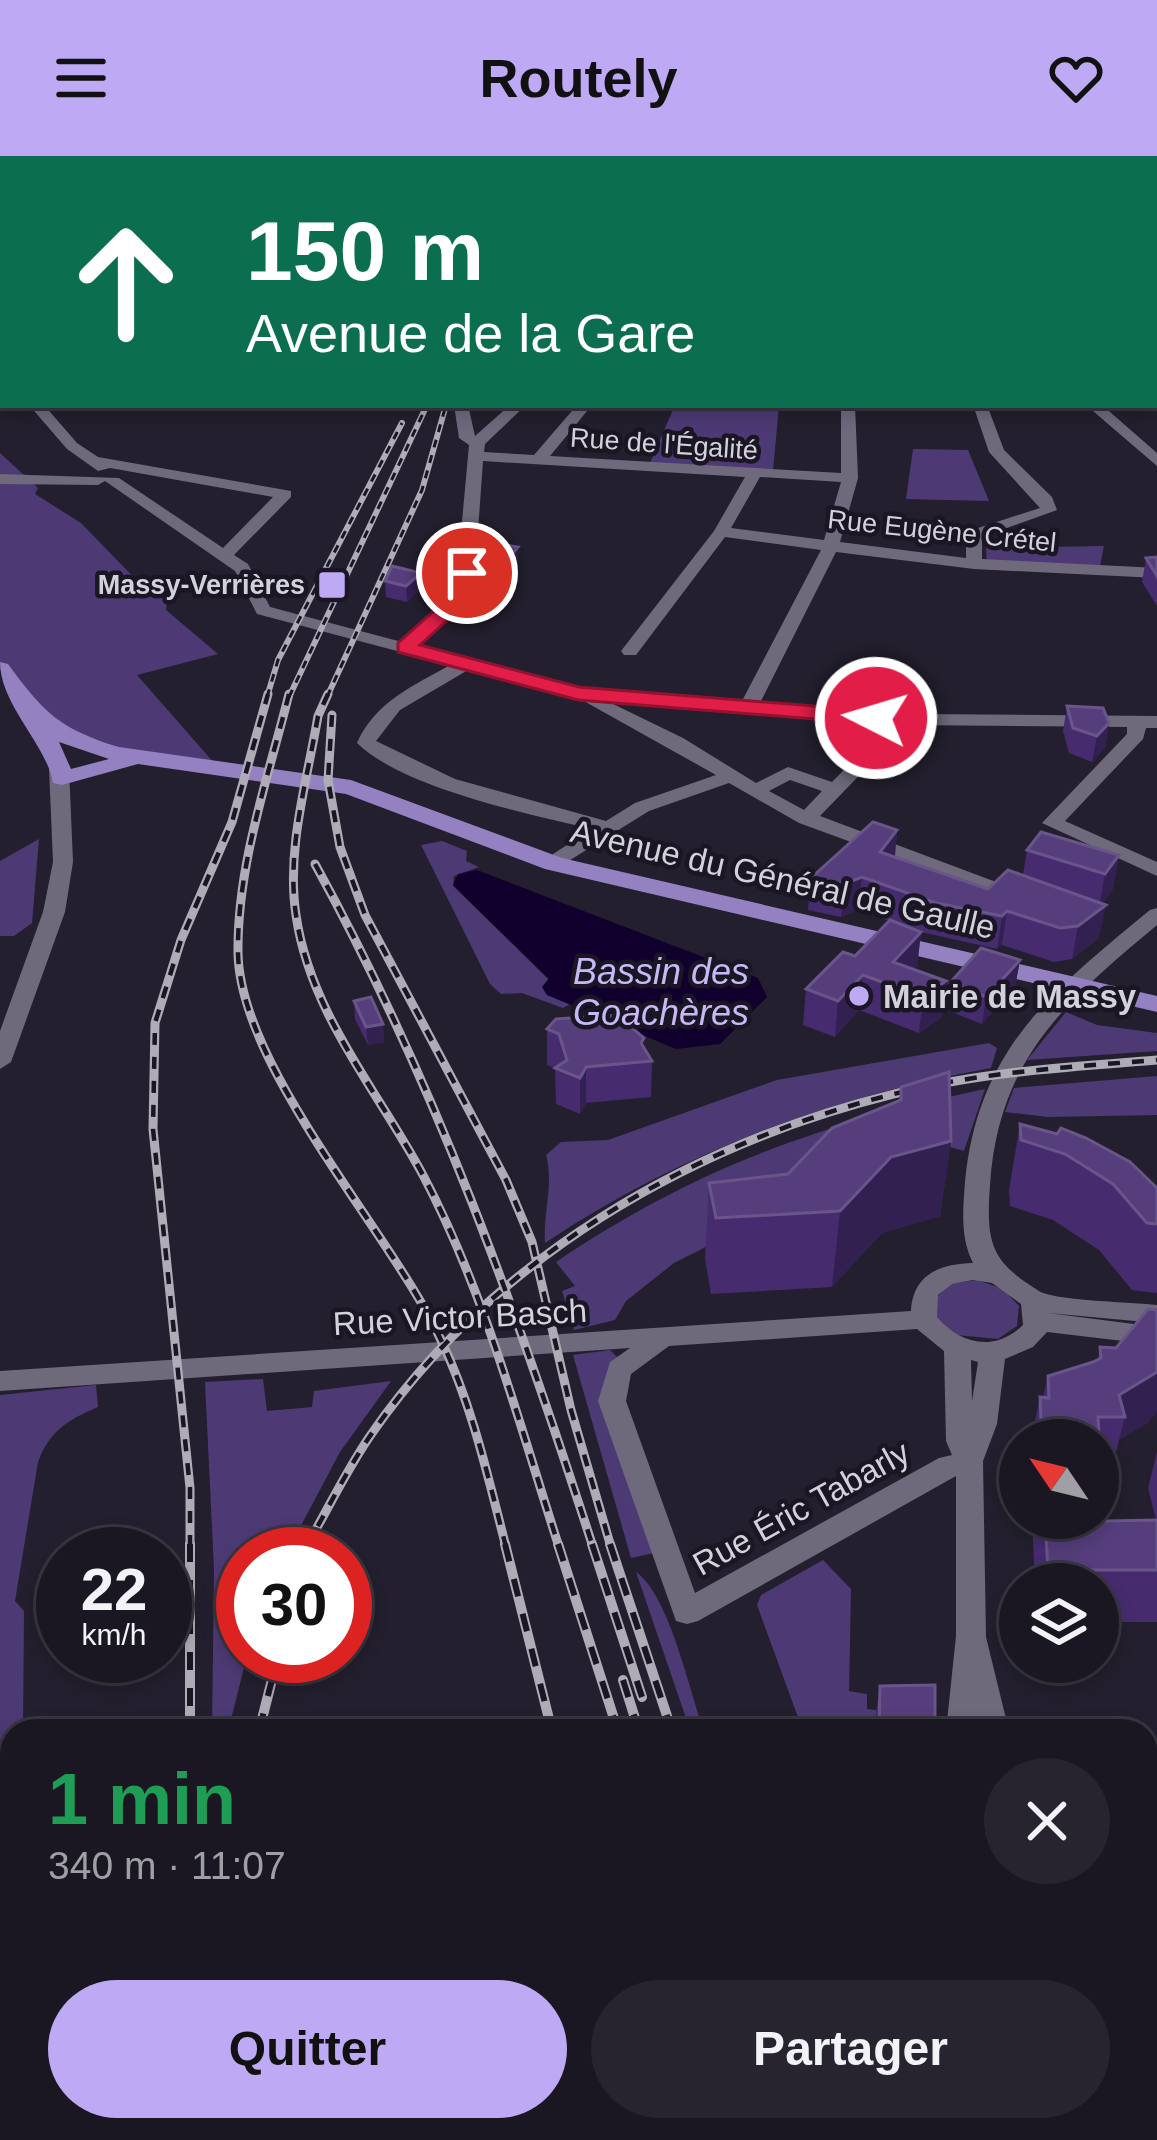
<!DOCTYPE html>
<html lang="fr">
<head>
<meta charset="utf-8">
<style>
  :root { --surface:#1a1722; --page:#27242f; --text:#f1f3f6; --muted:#9f9fa5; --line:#383640; --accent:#bea9f5 }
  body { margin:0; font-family:Arial,sans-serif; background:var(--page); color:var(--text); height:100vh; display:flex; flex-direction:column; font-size:45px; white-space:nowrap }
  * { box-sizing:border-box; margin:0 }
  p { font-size:39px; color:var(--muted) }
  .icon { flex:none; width:66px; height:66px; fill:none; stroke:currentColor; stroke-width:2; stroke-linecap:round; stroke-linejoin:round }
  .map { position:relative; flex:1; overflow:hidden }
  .drawer { position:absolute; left:0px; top:1563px; width:1158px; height:423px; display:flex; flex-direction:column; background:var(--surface); border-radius:36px 36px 0 0; box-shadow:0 6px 18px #0003,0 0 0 3px var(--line) }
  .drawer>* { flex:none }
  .guide { position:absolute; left:0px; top:0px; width:1158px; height:252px; box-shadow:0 6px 18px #0003,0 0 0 3px var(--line); background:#0b6e4f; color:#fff; overflow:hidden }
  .needle { width:78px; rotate:305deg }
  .buttons { position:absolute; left:999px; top:1263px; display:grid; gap:24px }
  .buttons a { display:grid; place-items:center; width:120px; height:120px; border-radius:50%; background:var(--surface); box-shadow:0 6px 18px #0003,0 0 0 3px var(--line); font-size:60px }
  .speed { position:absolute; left:36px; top:1371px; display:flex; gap:24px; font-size:60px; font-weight:700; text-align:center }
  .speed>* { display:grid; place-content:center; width:156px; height:156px; border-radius:50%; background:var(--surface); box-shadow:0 6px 18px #0003,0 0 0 3px var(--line); line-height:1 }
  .speed small { font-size:30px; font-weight:400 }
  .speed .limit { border:18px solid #d22; background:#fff; color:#111 }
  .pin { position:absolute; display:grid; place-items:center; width:102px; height:102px; color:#fff; margin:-51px; border:6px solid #fff; border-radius:50%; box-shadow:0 3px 12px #0007 }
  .me { position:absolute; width:132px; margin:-66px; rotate:275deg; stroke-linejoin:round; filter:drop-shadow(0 0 9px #0008) }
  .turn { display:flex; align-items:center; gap:42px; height:252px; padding:0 48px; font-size:54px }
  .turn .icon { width:156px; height:156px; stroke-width:2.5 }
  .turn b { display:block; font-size:84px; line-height:102px }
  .round { display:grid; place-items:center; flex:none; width:126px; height:126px; border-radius:63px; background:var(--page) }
  .overview { display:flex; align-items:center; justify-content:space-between; height:204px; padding:0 48px }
  h1 { font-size:72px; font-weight:700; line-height:90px; color:#1e9e55 }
  .button { display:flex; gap:24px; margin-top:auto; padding:24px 48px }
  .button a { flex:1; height:138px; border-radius:72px; background:var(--accent); color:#111; font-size:48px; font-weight:700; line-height:138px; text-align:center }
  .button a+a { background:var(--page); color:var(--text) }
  header { display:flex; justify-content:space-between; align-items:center; height:156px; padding:0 48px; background:var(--accent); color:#111; font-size:54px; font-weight:700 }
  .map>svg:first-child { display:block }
  .green { fill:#4d3a75 }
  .water { fill:#11002d }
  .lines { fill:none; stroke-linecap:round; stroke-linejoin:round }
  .minor { fill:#6e6a7c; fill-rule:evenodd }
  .major { fill:#9381c2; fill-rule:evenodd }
  .rail-far2-casing { stroke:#afacb7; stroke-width:6 }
  .rail-far1-casing { stroke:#afacb7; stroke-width:9 }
  .rail-casing { stroke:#afacb7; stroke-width:10 }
  .rail-far2 { stroke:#1a1624; stroke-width:3; stroke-dasharray:8; stroke-linecap:butt }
  .rail-far1 { stroke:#1a1624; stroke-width:4.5; stroke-dasharray:12; stroke-linecap:butt }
  .rail { stroke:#1a1624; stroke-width:6; stroke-dasharray:18; stroke-linecap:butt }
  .wall { fill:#462c6f }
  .shaded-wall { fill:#312050 }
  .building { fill:#553e7b; stroke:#69558a; stroke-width:3 }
  .route { fill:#e11d48; stroke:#92132f; stroke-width:3 }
  .poi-dot { fill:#bea9f5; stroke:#1a1624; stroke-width:4.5 }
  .labels { text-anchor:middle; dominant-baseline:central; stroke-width:9; stroke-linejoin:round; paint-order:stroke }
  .far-street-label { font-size:27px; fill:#d3d1db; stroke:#1a1624 }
  .far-poi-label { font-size:27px; font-weight:bold; fill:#d3d1db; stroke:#1a1624; text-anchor:end }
  .street-label { font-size:33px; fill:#d3d1db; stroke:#1a1624 }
  .poi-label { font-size:33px; font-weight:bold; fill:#d3d1db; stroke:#1a1624; text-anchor:start }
  .water-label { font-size:36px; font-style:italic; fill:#c8b8f7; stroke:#1a1624 }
</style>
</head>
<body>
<header><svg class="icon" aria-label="menu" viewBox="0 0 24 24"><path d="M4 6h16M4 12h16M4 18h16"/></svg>Routely<svg class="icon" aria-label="heart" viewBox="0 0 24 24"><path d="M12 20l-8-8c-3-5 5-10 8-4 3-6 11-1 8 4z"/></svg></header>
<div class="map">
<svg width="1157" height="1984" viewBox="0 0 1157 1984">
  <rect width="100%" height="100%" fill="#231f2e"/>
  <path class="green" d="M675,249H779L773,315L650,307Z
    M913,293L968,294L989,345L906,343Z
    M0,297L38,332L35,338L81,367L147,435H168L166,454L218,498L137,519L215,608L141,599L55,569L0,506Z
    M1104,390L1099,415L987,408L986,392Z
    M39,683L32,767L14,780H0V705Z
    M442,685L467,695L466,705L479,711L454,720L453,730L548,823L542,831L547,839L570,848L563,852L522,837L501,838L490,828L421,689Z
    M1066,856L1097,869L1157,877V895L1027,904Z
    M989,887L997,892L991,912C828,942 683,995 545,1087C543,1056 554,1029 546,999L561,986L608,984L777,924Z
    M1157,920V959L1048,961L1005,956L1014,932Z
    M985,933L964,995L939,988L843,1022L674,1107L626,1145L615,1164L574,1174L562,1135L575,1130L556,1106C697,1011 820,968 985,933Z
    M977,1124L1003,1133L1019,1150L1017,1170L998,1183L956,1179L937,1163L935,1143L950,1128Z
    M610,1194L621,1205L610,1213L604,1238L654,1397L631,1402L573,1199Z
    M263,1223L267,1255L312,1251L314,1235L391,1225L340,1296L286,1398H243V1500H247L228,1575H212L214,1414L205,1226Z
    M96,1229L98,1251C68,1264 50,1274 38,1306L15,1445L24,1455L23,1575H12V1695L2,1700L0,1720V1239Z
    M823,1404L851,1433L849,1535L867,1538V1553L931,1560L903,1575H803L757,1449L761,1439Z
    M636,1416C668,1438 688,1528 701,1566L688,1568Z"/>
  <path class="water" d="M477,714L758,822L767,841L720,888L676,893L547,839L542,831L549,823L453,729L458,718Z"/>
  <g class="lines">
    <path class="minor" d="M281,0H293L280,3Z
      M506,0H518L504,3Z
      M732,0H744L730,3Z
      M870,0H882L869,3Z
      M899,0H945L949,3H903Z
      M993,0H1005L992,3Z
      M1059,0H1071L1058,3Z
      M1155,15H1157V23H1155Z
      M1155,107H1157V115H1155Z
      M1155,168H1157V176H1155Z
      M1,185H3V193H0Z
      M0,202H3V214H0Z
      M1155,220H1157V228H1155Z
      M29,249H44L77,287L98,301L291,335V341L234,399L248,408L270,451L402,486L443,450L456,431L469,289L459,282L454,249H468L475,280L510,249H526L485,288L484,296L534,299L577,249H592L550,300L841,317V249H855L858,322L840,386L966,402V382L975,373L1040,352L989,296L973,249H987L1004,294L1052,341L1057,354L987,379L982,383V403L1157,412V422L974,413L836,396L760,547L914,558L1157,560V572H1146L1143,583L1065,665L1157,706V720L1042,667L1127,578V571L908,569L820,660L1028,738L1031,742L1021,748L799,667L729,627L649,655L567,706H553V698L592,673C528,658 403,632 357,587C375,546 413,530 450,509L257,458L235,415L105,325L98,329L0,328V318L119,322L223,392L273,341L110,312L98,315L67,293ZM483,305L745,321L714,375L621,495L624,499H636L725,381L821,394L742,545L579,533L418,490L455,458L474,431ZM760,321L841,326L824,384L731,372ZM468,514L582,544L716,619L635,647L606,665L455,623L376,585L400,554ZM609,546L889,568L832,626L788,611L756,627L683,582ZM790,624L822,635L804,654L769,635Z
      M1086,249H1102L1157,297V310Z
      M59,606L69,612L73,706L65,756L11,906L0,913V875L43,756L53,706L49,612Z
      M1157,752V769C1066,845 998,903 990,1029C986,1086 990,1105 1039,1135C1055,1145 1133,1146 1157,1149V1167L1048,1157L1157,1171V1189L1047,1176L1033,1191L1005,1203L997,1268L983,1305L986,1481L1009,1575H946L956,1480V1320L698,1465L687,1468L676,1465L598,1245L610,1206L630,1192L0,1235V1215L911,1155C913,1118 940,1108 973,1107C960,1082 963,1053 965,1026C978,892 1053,834 1150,754ZM973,1124L992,1127L1021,1148L1023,1169C995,1196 961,1189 937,1161L938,1139L952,1128ZM917,1173L944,1195L946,1285L952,1299L939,1302L695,1437L626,1245L631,1218L669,1190ZM971,1204L978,1206L972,1245Z
      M973,1974H1009V1984H973Z"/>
    <path class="major" d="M3,166V178L0,179V167Z
      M0,506L8,508C44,557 60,573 119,591L351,624L562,702L1157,840V856L545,713L346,638L138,608L62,629L53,627C47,589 0,549 0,506ZM59,586L109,603L71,613Z"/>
    <defs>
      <path id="rail-far2" d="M267,541L278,504L402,267
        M289,541L427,249
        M327,541L422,334L446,249"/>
      <path id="rail-far1" d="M289,538C268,622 237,709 238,797C240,912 390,1076 440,1182C472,1248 488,1321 506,1391
        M328,538L318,560C307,625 286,694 296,759C310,858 379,936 424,1021C485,1137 519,1267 559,1391
        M332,559L328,624L340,691L365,759L506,1024L532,1086L571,1254L611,1391
        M315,708C435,926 517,1155 593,1391
        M190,1391V1332L153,973L155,867L181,784L232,666L268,538
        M306,1391C327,1355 346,1315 370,1280C492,1103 688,989 894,938C980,916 1069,911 1157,904"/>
      <path id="rail" d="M190,1388V1575
        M505,1388L552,1575
        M558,1388L618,1575
        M592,1388L642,1541
        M610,1388L672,1575
        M302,1398L308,1388
        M623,1524L639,1575
        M259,1575L278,1500
        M665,1974L668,1984
        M147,1984L149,1974
        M172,1984L174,1974"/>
    </defs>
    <use href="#rail-far2" class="rail-far2-casing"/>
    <use href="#rail-far1" class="rail-far1-casing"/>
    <use href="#rail" class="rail-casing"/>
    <use href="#rail-far2" class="rail-far2"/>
    <use href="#rail-far1" class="rail-far1"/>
    <use href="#rail" class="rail"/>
  </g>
  <path class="wall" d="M486,386L518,407L507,421L486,418Z
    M1157,401V450L1142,426L1146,402Z
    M421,417V433L407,446L386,441L385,425Z
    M1067,550L1109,567L1105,592L1092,606L1069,597L1063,575Z
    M897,674L895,701L988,733L1023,719L1027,694L1119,699L1113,733L1102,748L1099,782L1072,803L1054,806L1002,789L997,793L921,776L917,811L914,813L946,825L942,861L919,877L859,854L835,881L803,869L806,833L855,800L889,765L858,753L841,761L808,754L811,722Z
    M1020,804L1015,831L982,868L946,854L950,827Z
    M354,845L383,868L384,886L368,889L355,863Z
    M547,873L643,891L652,905L651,941L586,947L580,958L556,948L555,912L547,909Z
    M901,931L951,985L940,1060L882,1077L832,1131L711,1138L705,1103L709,1027L788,1018L899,945Z
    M1020,968L1157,1032V1137L1132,1134L1099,1094L1053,1064L1010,1050L1009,1034Z
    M1157,1154V1256L1147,1267L1119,1284L1112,1313H1102L1105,1365L1156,1364L1148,1332L1157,1296V1466H1098V1428H1035L1032,1362H1098V1284H1031L1040,1241H1043L1048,1220L1098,1204L1100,1191L1116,1192Z
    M880,1530L935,1575H873Z"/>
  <path class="shaded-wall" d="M518,391V407L507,421L506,405Z
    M421,417V433L407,446L406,430Z
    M1109,567L1105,592L1092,606L1097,580Z
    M897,674L894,707L876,728L880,696Z
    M1119,699L1113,733L1099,752L1105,718Z
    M862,721L858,753L841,761L844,728Z
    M1106,749L1099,782L1072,803L1078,770Z
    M1007,755L1002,789L997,793L1002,760Z
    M921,776L917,811L897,832L893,806Z
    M1020,804L1015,831L982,868L986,841Z
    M863,819L859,854L835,881L838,845Z
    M946,825L942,861L919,877L923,841Z
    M383,868L384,886L368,889L366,871Z
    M586,911V947L580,958V922Z
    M951,985L940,1060L882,1077L832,1131L840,1055L891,1001Z
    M1157,1216V1256L1147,1267L1119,1284L1125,1261L1119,1239Z
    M4,1857L12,1881V1974H14V1984H1Z"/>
  <path class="building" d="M486,386L518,391L506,405L486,402Z
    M1157,401V420L1146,402Z
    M392,410L421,417L406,430L385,425Z
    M1067,550L1103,552L1109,567L1097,580L1073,572Z
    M873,666L897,674L880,696L988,733L1008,714L1106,749L1078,770L1060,772L1007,755L1002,760L936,747L862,721L844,728L811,722Z
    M1041,676L1119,699L1105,718L1027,694Z
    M890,764L921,776L893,806L946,825L923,841L863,819L838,845L806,833L843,796L855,800Z
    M981,792L1020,804L986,841L950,827Z
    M371,841L383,868L366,871L354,845Z
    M617,859L644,882L641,887L652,905L586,911L580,922L555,912L567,904L559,878L547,873L556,863Z
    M949,916L951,985L891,1001L840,1055L716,1062L709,1027L788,1018L832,972L901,944V931Z
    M1020,968L1057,978L1061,972L1086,982L1130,1006L1157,1032V1068L1147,1067L1113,1028L1065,998L1021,984Z
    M1148,1153L1157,1154V1216L1119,1239L1125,1261H1098L1105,1365L1157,1364V1414H1048L1045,1362H1098V1284H1042L1040,1241L1049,1242L1048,1220L1093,1206L1101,1202L1100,1191L1116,1192Z
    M935,1529V1575H879L880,1530Z
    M4,1857L1,1984H0V1858Z"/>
  <path class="route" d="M467,411L477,417L463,450L420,489L579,531L876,555L887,562L876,568L578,544L398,496V487L447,443L458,417Z"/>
  <g class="poi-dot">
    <rect x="317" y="414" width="30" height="30" rx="6"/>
    <circle cx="859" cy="840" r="12"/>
  </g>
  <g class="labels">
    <g class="far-street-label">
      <text transform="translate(664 288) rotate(4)">Rue de l'Égalité</text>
      <text transform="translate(942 375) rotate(6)">Rue Eugène Crétel</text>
    </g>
    <g class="far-poi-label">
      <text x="305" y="429">Massy-Verrières</text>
    </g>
    <g class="street-label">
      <text transform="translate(783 723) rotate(13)">Avenue du Général de Gaulle</text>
      <text transform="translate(460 1161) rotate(-3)">Rue Victor Basch</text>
      <text transform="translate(801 1352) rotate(-29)">Rue Éric Tabarly</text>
    </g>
    <g class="poi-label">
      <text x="883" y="840">Mairie de Massy</text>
    </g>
    <g class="water-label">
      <text x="661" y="815">Bassin des<tspan x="661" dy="41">Goachères</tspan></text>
    </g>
  </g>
</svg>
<div class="buttons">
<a><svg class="needle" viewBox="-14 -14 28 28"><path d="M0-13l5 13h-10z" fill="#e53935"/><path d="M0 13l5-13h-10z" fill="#9f9fa5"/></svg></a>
<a><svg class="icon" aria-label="layers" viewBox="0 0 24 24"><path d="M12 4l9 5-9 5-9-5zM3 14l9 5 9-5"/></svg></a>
</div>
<div class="speed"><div>22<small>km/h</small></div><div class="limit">30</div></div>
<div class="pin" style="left:467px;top:417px;background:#d93025"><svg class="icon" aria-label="arrive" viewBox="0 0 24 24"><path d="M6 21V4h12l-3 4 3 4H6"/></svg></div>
<svg class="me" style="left:876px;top:562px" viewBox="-20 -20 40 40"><circle r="17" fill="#e11d48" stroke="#fff" stroke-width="3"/><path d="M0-11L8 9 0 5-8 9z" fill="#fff"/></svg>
<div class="guide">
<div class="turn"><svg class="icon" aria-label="ahead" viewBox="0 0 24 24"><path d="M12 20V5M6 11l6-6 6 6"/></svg><div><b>150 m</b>Avenue de la Gare</div></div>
</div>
<section class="drawer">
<div class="overview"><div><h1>1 min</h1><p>340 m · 11:07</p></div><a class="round"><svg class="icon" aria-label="close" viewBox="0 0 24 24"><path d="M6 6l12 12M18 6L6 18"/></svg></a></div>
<div class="button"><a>Quitter</a><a>Partager</a></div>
</section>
</div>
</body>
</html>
